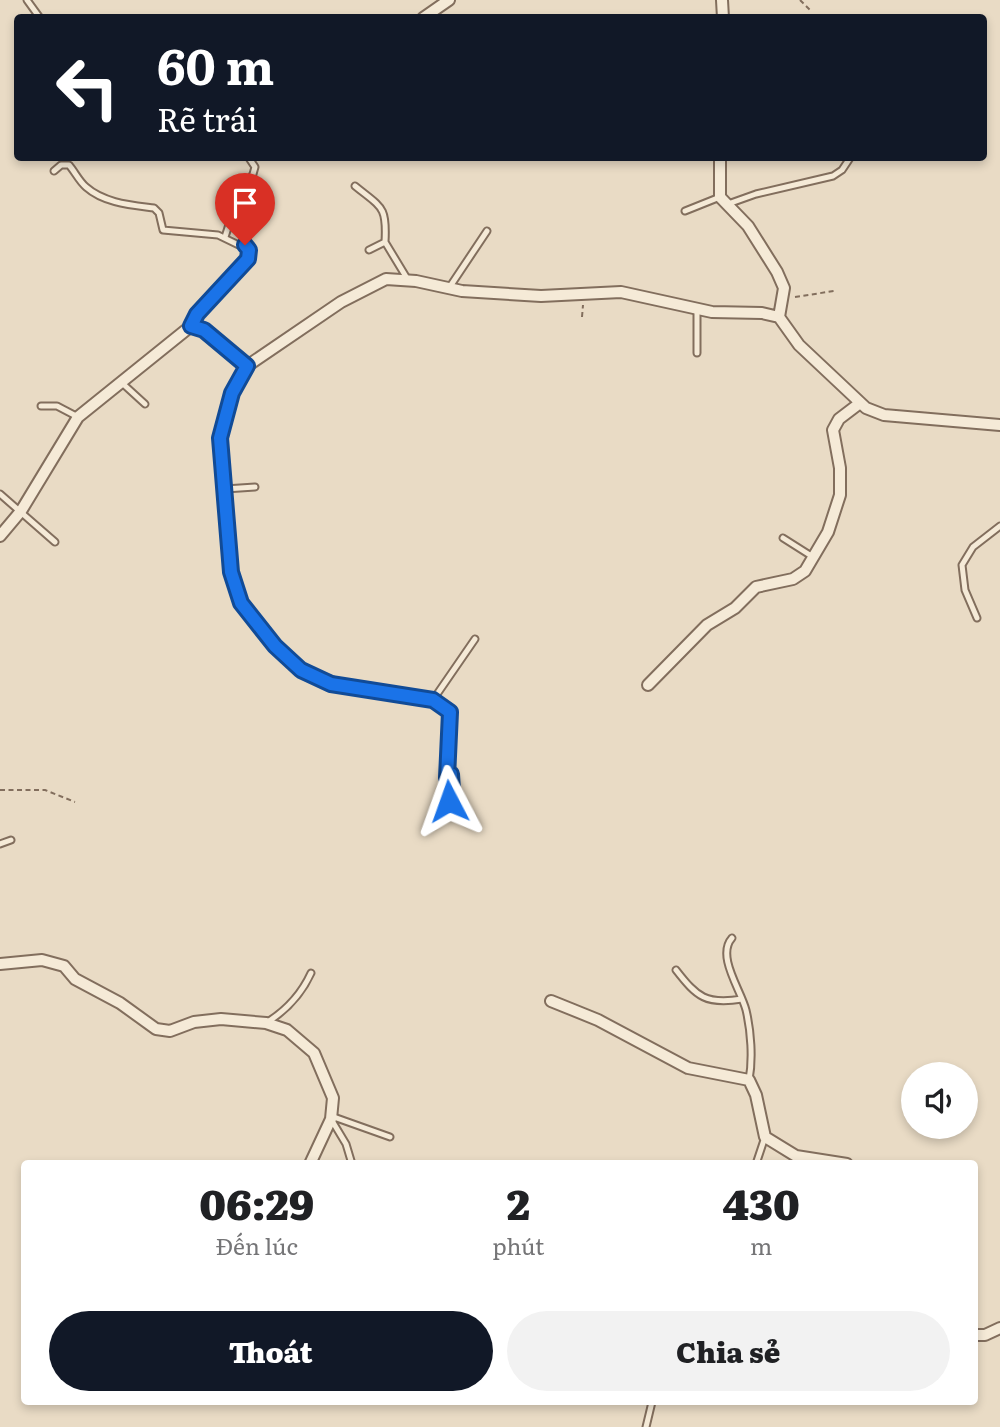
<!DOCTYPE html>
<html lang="vi">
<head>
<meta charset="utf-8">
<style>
  :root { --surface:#fff; --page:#f2f2f2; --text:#202124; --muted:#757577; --accent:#111827 }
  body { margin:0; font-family:Literata,serif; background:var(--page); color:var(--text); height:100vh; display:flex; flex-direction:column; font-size:26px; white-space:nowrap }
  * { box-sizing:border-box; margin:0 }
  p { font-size:23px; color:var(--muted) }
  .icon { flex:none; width:38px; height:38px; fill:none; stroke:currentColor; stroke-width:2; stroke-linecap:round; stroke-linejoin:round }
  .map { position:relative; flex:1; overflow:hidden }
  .drawer { position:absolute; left:21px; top:1160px; width:957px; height:245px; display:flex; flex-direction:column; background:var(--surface); border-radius:7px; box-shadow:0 4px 10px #0003 }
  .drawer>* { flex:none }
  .top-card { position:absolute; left:14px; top:14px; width:973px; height:147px; border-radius:7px; box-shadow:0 4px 10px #0003; background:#111827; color:#fff; overflow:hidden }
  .fabs { position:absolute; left:901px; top:1062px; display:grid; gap:14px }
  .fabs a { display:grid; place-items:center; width:77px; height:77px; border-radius:50%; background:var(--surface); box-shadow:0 4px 10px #0003; font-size:35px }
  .pin { position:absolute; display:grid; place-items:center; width:60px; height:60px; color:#fff; margin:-72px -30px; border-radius:50% 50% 50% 0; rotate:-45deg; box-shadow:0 0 7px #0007 }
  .pin .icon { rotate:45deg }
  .me { position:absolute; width:77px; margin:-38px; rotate:356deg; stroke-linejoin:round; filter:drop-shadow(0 0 5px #0008) }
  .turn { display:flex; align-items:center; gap:24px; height:147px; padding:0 28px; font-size:32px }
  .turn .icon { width:91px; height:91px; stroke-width:2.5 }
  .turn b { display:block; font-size:49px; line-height:60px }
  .eta { display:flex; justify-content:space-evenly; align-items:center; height:119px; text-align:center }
  .eta b { font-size:42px; font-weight:800; line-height:49px }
  .action { display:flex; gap:14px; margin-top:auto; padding:14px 28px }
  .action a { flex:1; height:80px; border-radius:42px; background:var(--accent); color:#fff; font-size:28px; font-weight:800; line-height:80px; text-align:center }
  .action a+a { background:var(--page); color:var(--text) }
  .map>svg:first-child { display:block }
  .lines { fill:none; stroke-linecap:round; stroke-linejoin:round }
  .lane-casing { stroke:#826e5d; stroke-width:9 }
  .street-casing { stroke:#826e5d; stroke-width:14 }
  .path { stroke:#826e5d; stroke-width:2; stroke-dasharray:5 3.5; stroke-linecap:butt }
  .lane { stroke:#f5ead7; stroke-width:5 }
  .street { stroke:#f5ead7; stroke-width:10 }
  .route-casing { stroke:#114b97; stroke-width:18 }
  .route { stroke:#1a73e8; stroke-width:12 }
</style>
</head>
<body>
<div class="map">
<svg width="1000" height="1427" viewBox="0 0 1000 1427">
  <rect width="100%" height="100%" fill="#e9dbc5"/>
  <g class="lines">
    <defs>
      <path id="lane" d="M27,0L40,18
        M54,171L61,165H69C75,172 79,181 86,187C104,203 131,205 154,208L159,213L163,230L218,235L249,250L248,259L197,314L191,326
        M355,186C382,208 387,206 385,242L408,280
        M728,204L756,194L833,176L842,170L850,158
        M685,211L720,197
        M225,237L234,209L253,174L255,167L249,158
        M369,250L385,242
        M449,288L487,231
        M697,353V310
        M122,383L145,404
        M41,406H57L78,417
        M225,489L255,487
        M0,494L55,542
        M783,538L813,557
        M977,618L965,590L962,565L973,547L1000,526
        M433,700L475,639
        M0,844L11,840
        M732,938C716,956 741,990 746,1010C751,1031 753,1059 749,1080
        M676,970C697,997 706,1005 742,999
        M266,1023C287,1010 301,995 311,973
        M331,1116L390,1137
        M331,1119L346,1144L352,1164
        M756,1164L765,1137
        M646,1427L652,1402"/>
      <path id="street" d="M722,0L723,18
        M423,18L449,0
        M720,158V197L748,226L777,272L784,288L779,317
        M247,366L232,393L220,438L231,572L241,603L275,647L301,670L316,677L349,688L433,700L450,712L447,778L451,774L453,782L449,801
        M0,536L21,511L78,417L191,326L204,329L247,366L341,302L386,279L416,281L462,291L541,296L621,292L712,312L762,313L779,317L799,345L866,408L884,415L1000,425
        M648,685L707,625L735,608L756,587L793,579L805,571L828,532L840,495V468L833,430L839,419L860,403
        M0,964L42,960L64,966L75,979L120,1003L156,1029L170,1031L194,1022L221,1019L266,1023L287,1030L314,1053L333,1098L331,1119L310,1164
        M551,1001L598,1020L688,1068L749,1080L756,1095L765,1137L796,1156L847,1164
        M975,1335H985L1000,1328"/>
    </defs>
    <use href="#lane" class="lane-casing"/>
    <use href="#street" class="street-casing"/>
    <path class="path" d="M800,0L810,10
      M795,297L834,291
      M582,317L583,305
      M0,790H45L75,802"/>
    <use href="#lane" class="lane"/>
    <use href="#street" class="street"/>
  </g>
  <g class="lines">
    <defs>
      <path id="route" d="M245,245L249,250L248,259L197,314L191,326L204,330L247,366L232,393L220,438L231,572L241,603L275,646L301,670L331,684L433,700L450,712L447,778L451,774L452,790L449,801"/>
    </defs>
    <use href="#route" class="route-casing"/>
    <use href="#route" class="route"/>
  </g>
</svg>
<div class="fabs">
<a><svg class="icon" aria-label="sound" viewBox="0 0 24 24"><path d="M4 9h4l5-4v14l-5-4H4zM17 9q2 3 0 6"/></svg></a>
</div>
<div class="pin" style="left:245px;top:245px;background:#d93025"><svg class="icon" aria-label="arrive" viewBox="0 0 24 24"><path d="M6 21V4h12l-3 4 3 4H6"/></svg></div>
<svg class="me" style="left:449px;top:801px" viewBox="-20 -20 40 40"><path d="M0-17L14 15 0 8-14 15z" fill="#1a73e8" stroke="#fff" stroke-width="4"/></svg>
<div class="top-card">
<div class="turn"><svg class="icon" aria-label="left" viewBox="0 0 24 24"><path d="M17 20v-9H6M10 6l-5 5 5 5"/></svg><div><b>60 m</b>Rẽ trái</div></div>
</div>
<section class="drawer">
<div class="eta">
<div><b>06:29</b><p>Đến lúc</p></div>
<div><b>2</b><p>phút</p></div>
<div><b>430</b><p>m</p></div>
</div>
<div class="action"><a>Thoát</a><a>Chia sẻ</a></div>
</section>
</div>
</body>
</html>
